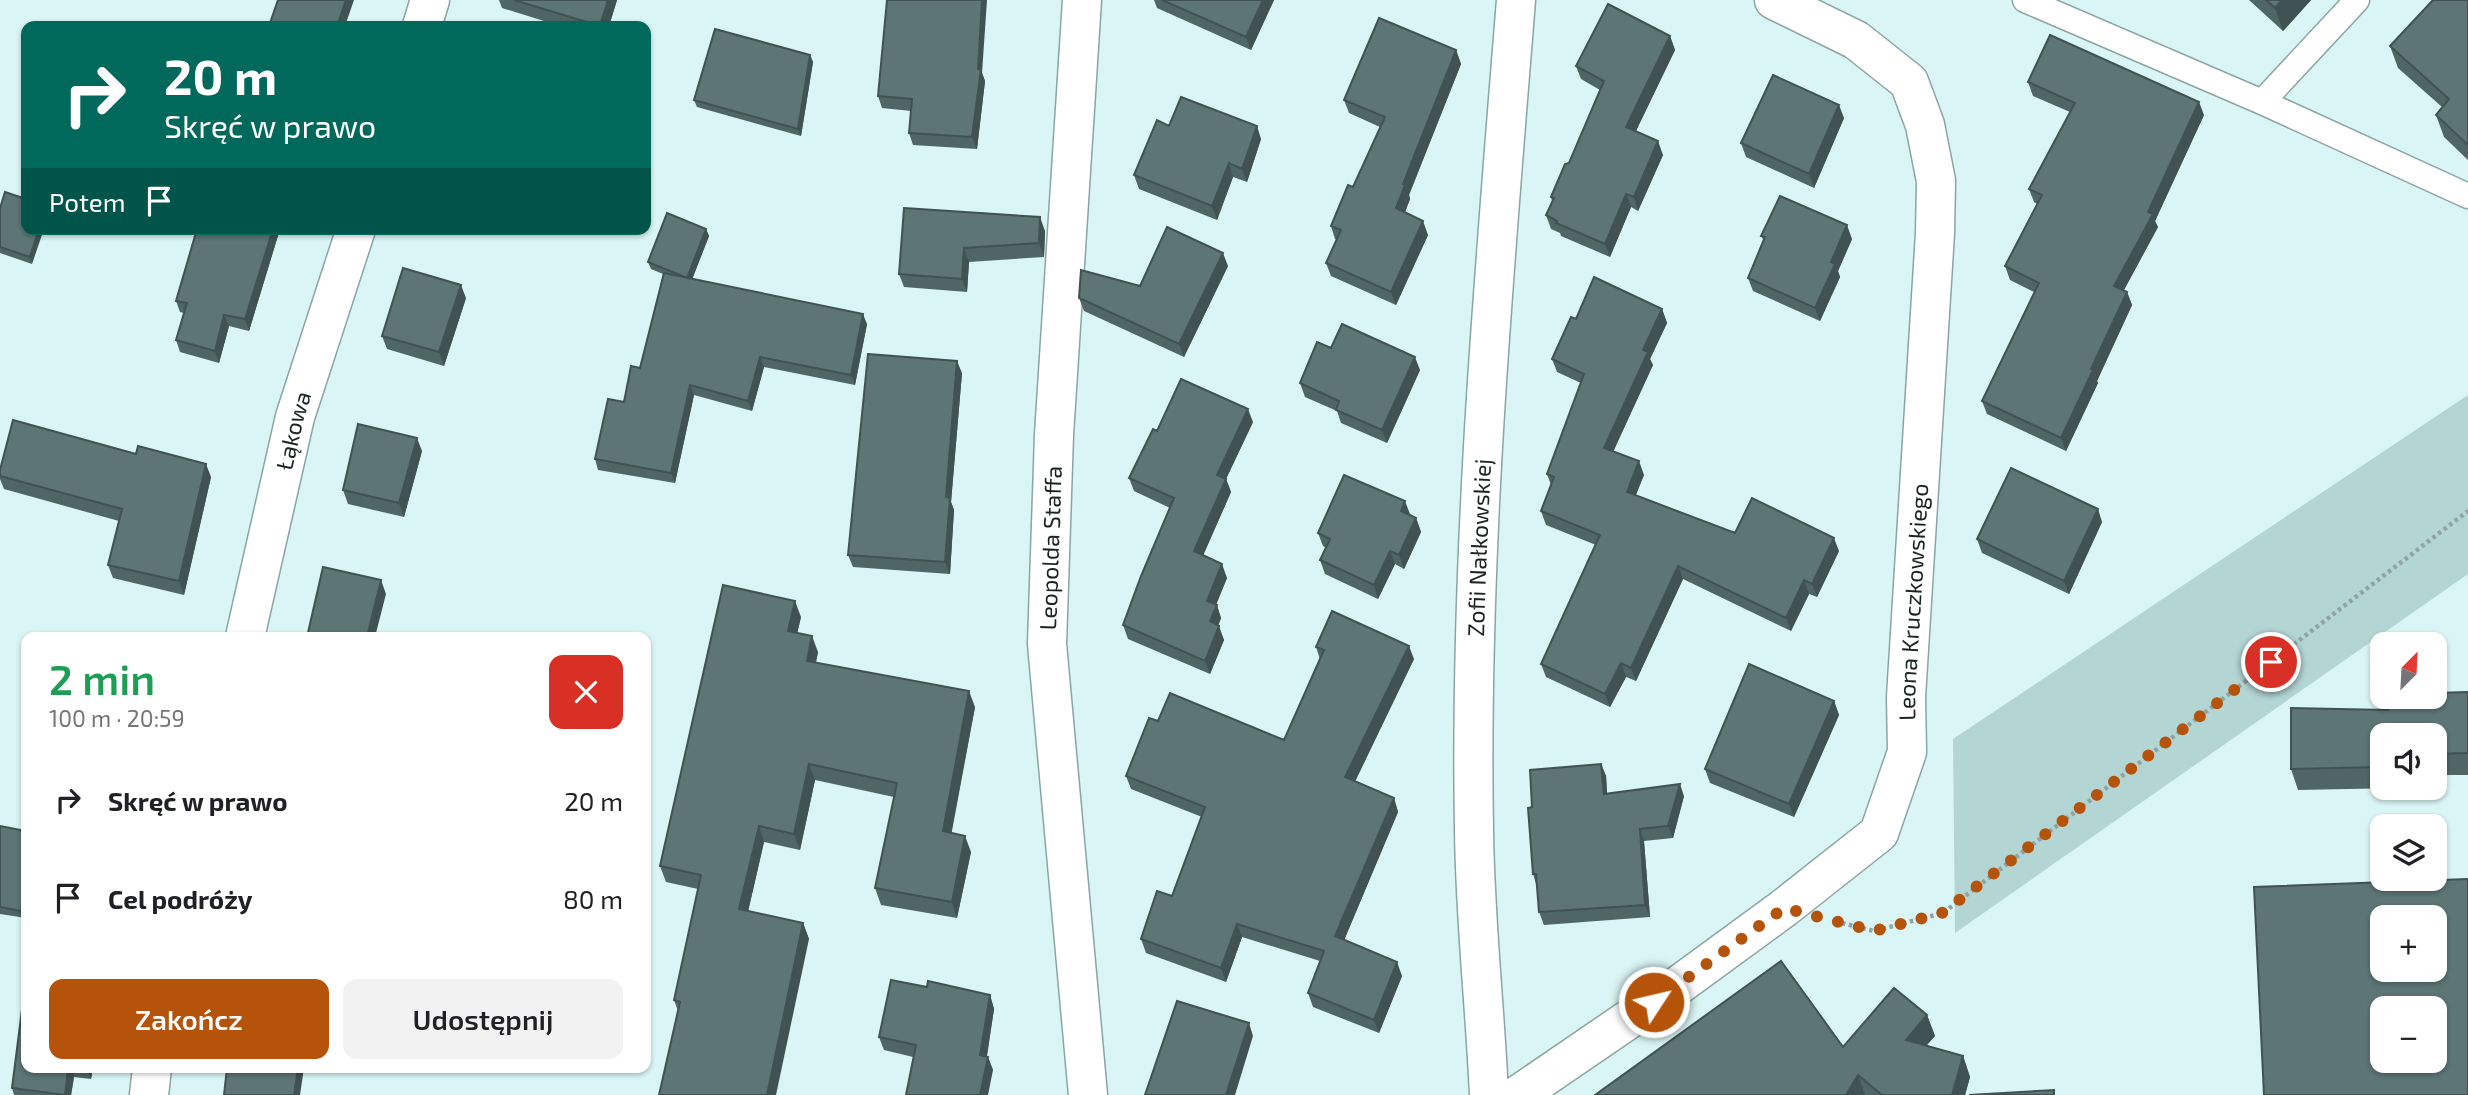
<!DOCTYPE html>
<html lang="pl">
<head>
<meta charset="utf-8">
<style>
  :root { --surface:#fff; --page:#f2f2f2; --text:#202124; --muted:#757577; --accent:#b45309 }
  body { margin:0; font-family:"Exo 2",sans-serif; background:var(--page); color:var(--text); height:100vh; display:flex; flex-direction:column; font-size:26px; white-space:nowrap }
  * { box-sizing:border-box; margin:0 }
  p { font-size:23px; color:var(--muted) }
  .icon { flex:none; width:38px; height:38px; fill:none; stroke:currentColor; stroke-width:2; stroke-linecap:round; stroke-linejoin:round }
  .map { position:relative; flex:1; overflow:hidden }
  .details { position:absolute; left:21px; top:632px; width:630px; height:441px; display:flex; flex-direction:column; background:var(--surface); border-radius:14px; box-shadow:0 2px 5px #0004 }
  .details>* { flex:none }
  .top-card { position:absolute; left:21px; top:21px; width:630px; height:214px; border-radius:14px; box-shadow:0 2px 5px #0004; background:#00695c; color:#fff; overflow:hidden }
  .needle { width:46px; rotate:24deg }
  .tools { position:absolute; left:2370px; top:632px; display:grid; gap:14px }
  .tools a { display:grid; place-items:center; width:77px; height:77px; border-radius:14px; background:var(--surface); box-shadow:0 2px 5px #0004; font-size:35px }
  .pin { position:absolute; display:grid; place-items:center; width:60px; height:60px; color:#fff; margin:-30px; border:4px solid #fff; border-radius:50%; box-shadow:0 2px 7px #0007 }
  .me { position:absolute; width:77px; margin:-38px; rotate:55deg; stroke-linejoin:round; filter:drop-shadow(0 0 5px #0008) }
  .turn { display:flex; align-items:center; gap:24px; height:147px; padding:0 28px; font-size:32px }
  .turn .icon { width:91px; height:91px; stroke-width:2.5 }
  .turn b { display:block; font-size:49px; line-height:60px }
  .then { display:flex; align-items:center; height:66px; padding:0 28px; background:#0003; gap:14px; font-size:26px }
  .round { display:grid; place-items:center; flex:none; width:74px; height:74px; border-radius:14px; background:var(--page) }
  .headline { display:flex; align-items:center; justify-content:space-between; height:119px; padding:0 28px }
  h1 { font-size:42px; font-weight:600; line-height:52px; color:#1e9e55 }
  .cta { display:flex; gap:14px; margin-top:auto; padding:14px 28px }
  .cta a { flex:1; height:80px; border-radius:14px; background:var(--accent); color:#fff; font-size:28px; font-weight:600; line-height:80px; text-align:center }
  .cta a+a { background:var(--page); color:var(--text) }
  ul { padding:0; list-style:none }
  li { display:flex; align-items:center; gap:21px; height:98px; padding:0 28px }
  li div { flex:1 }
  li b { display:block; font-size:26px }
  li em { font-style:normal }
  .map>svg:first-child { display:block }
  .green { fill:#b3d6d5 }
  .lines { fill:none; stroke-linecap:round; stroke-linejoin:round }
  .service-casing { stroke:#8ba4a4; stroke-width:27 }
  .minor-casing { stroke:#8ba4a4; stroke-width:41 }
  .path { stroke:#8fa4a3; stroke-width:4.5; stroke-dasharray:3.5 3.5; stroke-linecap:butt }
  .service { stroke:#fff; stroke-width:24 }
  .minor { stroke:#fff; stroke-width:38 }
  .wall { fill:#506565 }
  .shaded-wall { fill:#415252 }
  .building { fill:#5d7575; stroke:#415252; stroke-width:2; fill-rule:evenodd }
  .route { stroke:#b45309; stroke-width:12; stroke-dasharray:0 21.6 }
  .labels { text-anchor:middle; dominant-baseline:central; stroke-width:5; stroke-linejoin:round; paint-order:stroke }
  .street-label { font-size:23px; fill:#192322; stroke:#fff }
</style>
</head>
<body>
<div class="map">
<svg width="2468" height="1095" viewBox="0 0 2468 1095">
  <rect width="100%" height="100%" fill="#daf5f5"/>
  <path class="green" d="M2468,395V574L1955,933L1953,739Z"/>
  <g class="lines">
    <defs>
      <path id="service" d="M2025,0L2262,102L2468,196
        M2262,102L2357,0"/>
      <g id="minor">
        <path d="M1082,0L1054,435L1047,644L1088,1095"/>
        <path d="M422,26L430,0"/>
        <path id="s1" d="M245,637L295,417L356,229"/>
        <path d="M149,1095L152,1068"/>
        <path id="s2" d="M1489,1095C1485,1007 1475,919 1474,831C1469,553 1494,276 1516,0"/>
        <path id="s3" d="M1518,1095L1676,987L1784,908L1879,833L1907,752L1906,697L1935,233L1936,181L1925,125L1909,82L1856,40L1774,0"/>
      </g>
    </defs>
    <use href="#service" class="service-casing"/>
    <use href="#minor" class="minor-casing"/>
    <path class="path" d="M1842,923L1874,931L1943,913L2468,511"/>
    <use href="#service" class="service"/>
    <use href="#minor" class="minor"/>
  </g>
  <path class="wall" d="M499,0H617L609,26H560L502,8Z
    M1154,0H1274L1251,50L1157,8Z
    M2249,0H2311L2283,31Z
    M2468,0V160L2444,137L2436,115L2442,107L2398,68L2390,46Z
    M1670,36L1675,50L1636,131L1663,155L1638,211L1631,207L1610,257L1561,236L1560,233L1551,229L1546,215L1552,201L1551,197L1569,163L1600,90L1581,79L1576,66Z
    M1456,50L1461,64L1409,195L1410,199L1405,212L1428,235L1396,305L1331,276L1326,263L1337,240L1335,239L1331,226L1353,187L1380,127L1349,113L1344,100Z
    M810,55L813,62L801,136L697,107L694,100Z
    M982,73L985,81L977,149L913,145L909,133L911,111L882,108L878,96Z
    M2028,82L2204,115L2155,221L2158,227L2124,290L2127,292L2132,305L2097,381L2098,383L2066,451L1987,414L1982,401L2034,292L2010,280L2005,266L2037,204L2034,202L2029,189L2070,112L2033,96Z
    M1844,118L1814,188L1746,157L1741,143Z
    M1169,126L1261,139L1247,182L1233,177L1217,220L1139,189L1134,175Z
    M26,199L32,264L0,253V208Z
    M904,208L1045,231L1044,257L969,262L967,292L904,287L899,274Z
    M280,229L249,331L229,326L219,363L180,352L176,340L184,313L180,312L176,301Z
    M706,229L709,236L692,279L867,324L855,385L764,367L752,411L694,395L675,483L598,470L595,459L640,368L663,274L651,269L648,262Z
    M1761,236L1852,239L1838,271L1840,277L1820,321L1753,291L1748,278L1764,241Z
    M1228,266L1184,357L1084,311L1079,298L1140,286Z
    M466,298L444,366L387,349L382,336Z
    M1662,309L1667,323L1650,359L1653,365L1613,451L1644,475L1635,495L1735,533L1839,551L1817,597L1809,594L1791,631L1683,579L1636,681L1626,677L1610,707L1546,677L1541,664L1596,545L1546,525L1541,511L1551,485L1547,474L1581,383L1557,372L1552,359L1576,319Z
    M1331,348L1420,370L1387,443L1341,423L1337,411L1305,397L1300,383Z
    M962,373L951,502L954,510L950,574L853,567L848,555Z
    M1253,422L1226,479L1231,492L1203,555L1227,578L1216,604L1221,618L1218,626L1224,640L1210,674L1128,639L1123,625L1170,508L1134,491L1129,478L1157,431Z
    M422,451L404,517L348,504L343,490Z
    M136,454L211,477L184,595L113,578L108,565L119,521L4,489L0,479V470Z
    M1410,514L1416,518L1421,532L1404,569L1395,564L1378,599L1325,574L1320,560L1326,548L1323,546L1318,533Z
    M2102,522L2069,594L1982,553L1977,539Z
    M801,617L797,633L818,652L816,663L975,707L951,833L971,852L957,918L881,905L875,888L894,797L815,780L800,850L764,842L748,911L803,923L809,939L678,1011L674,1000L698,889L666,882L660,866Z
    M1316,647L1414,659L1355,782L1394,798L1398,812L1344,940L1402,976L1379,1033L1313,1007L1308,993L1320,961L1242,937L1226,982L1146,953L1141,939L1172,896L1202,817L1131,789L1126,776L1158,721L1284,740L1320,659Z
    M2468,692V775H2434V735H2382V788H2398L2298,790L2291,769L2388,710Z
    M1834,701L1839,715L1794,817L1710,783L1705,769Z
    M1601,764L1606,776L1607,794L1684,796L1673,838L1644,841L1650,917L1544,925L1539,912L1537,887L1533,874L1532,807Z
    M0,826L26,831V918L0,914Z
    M927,987L990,995L994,1009L987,1056L993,1070L913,1057L884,1050L879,1037Z
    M1927,1015L1935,1036L1926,1045L1963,1056L1970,1077L1965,1095H1595L1843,1047Z
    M26,1068H93L91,1079L74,1077L71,1095H14L12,1088Z"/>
  <path class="shaded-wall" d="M346,0H354L345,26H337Z
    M608,0H617L609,26H600Z
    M982,0H987L982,73L985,81L977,149L972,137Z
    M1263,0H1274L1251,50L1246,37Z
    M2282,0H2311L2283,31L2275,8Z
    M1670,36L1675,50L1631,141L1626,127Z
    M1456,50L1461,64L1409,195L1410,199L1401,222L1396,208L1403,184Z
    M810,55L813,62L801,136L798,129Z
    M2199,102L2204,115L2155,221L2158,227L2119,299L2114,286Z
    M1839,105L1844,118L1814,188L1809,174Z
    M1257,126L1261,139L1247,182L1242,169Z
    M1658,141L1663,155L1638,211L1634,197Z
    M1229,163L1233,177L1217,220L1212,206Z
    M1626,194L1631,207L1610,257L1605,244Z
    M1040,217L1045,231L1044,257L1039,243Z
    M1423,221L1428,235L1396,305L1391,292Z
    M1847,225L1852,239L1838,271L1840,277L1820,321L1815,308L1831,262Z
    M39,229H44L32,264L30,257Z
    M273,229H280L249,331L245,319Z
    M706,229L709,236L690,285L687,278Z
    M964,248L969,262L967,292L962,279Z
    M1223,253L1228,266L1184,357L1179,344Z
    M461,285L466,298L444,366L439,352Z
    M2127,292L2132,305L2097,381L2098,383L2066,451L2061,438Z
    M1662,309L1667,323L1650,359L1653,365L1609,461L1604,448L1643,350Z
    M863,314L867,324L855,385L851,375Z
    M224,315L229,326L219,363L215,351Z
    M760,357L764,367L752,411L748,401Z
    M1415,357L1420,370L1387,443L1382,430Z
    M957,361L962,373L951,502L954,510L950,574L945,562L946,497Z
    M690,385L694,395L675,483L671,473Z
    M1248,409L1253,422L1226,479L1231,492L1199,565L1194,551L1217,475Z
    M417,438L422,451L404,517L399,503Z
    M1639,461L1644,475L1632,505L1627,492Z
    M206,464L211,477L184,595L179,581Z
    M1405,501L1410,514L1406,525L1401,511Z
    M2098,509L2102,522L2069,594L2064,581Z
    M1416,518L1421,532L1404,569L1399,555Z
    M1834,538L1839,551L1817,597L1812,584Z
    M1390,551L1395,564L1378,599L1374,585Z
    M1222,564L1227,578L1212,615L1207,601Z
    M1678,566L1683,579L1636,681L1631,668Z
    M381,580L386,594L375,637H367Z
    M1804,580L1809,594L1791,631L1786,618Z
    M795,601L801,617L794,647L788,631Z
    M1217,605L1221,618L1215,634L1210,621Z
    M1219,626L1224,640L1210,674L1205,661Z
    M812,636L818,652L812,677L807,661Z
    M1409,646L1414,659L1350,791L1345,777Z
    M1621,663L1626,677L1610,707L1605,694Z
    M969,691L975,707L949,847L943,831Z
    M1834,701L1839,715L1794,817L1789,804Z
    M809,764L815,780L800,850L794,834Z
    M1601,764L1606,776L1608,807L1604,794Z
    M1680,784L1684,796L1673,838L1668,826Z
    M1394,798L1398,812L1340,950L1335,936Z
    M759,826L764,842L745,925L739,909Z
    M1640,829L1644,841L1650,917L1645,905Z
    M965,836L971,852L957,918L952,902Z
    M803,923L809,939L776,1095H767Z
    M1237,924L1242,937L1226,982L1221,968Z
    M1397,962L1402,976L1379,1033L1374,1020Z
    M990,995L994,1009L985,1068L988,1057L993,1070L988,1095H980V1055Z
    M1927,1015L1935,1036L1914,1060L1906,1040Z
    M1249,1023L1253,1036L1235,1095H1226Z
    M1963,1056L1970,1077L1965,1095H1952Z
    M68,1068H70L74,1077L71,1095H65Z
    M87,1068H93L91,1079Z
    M298,1068H304L300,1095H294Z
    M1858,1075L1865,1095H1846Z"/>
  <path class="building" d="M278,0H346L337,26H269Z
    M514,0H608L600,26Z
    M887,0H982L978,69H981L972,137L909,133L912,99L878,96Z
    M1162,0H1263L1246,37Z
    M2266,0H2282L2275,8Z
    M2433,0H2468V145L2436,115L2449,99L2390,46Z
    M1608,4L1670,36L1626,127L1658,141L1634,197L1626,194L1605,244L1556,223L1557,221L1546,215L1554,198L1551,197L1565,164L1569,163L1604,81L1576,66Z
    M1379,18L1456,50L1403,184L1405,185L1396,208L1423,221L1391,292L1326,263L1341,230L1331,226L1348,185L1353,187L1385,117L1344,100Z
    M715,29L810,55L798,129L694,100Z
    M2050,35L2199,102L2148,212L2153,214L2114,286L2127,292L2091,369L2093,370L2061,438L1982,401L2039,283L2005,266L2042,195L2029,189L2075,103L2028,82Z
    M1773,75L1839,105L1809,174L1741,143Z
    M1181,97L1257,126L1242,169L1229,163L1212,206L1134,175L1157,120L1169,126Z
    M5,192L26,199V229H39L30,257L0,247V208Z
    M1780,196L1847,225L1831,262L1835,264L1815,308L1748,278L1765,237L1761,236Z
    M904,208L1040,217L1039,243L964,248L962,279L899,274Z
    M667,213L706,229L687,278L648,262Z
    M1167,227L1223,253L1179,344L1079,298L1081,270L1140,286Z
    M197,229H273L245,319L224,315L215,351L176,340L187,303L176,301Z
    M403,268L461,285L439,352L382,336Z
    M664,273L863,314L851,375L760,357L748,401L690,385L671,473L595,459L608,399L624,402L631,366L640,368Z
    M1594,277L1662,309L1643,350L1648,352L1604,448L1639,461L1627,492L1735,533L1752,498L1834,538L1812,584L1804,580L1786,618L1678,566L1631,668L1621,663L1605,694L1541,664L1600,535L1541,511L1554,477L1547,474L1584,374L1552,359L1571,317L1576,319Z
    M1342,324L1415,357L1382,430L1336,410L1339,401L1300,383L1317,342L1331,348Z
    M868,354L957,361L946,497L950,498L945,562L848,555Z
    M1181,379L1248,409L1217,475L1226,479L1194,551L1222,564L1207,601L1217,605L1210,621L1219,626L1205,661L1123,625L1141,576L1174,498L1129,478L1153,429L1157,431Z
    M13,420L136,454L138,446L206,464L179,581L108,565L122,509L0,476V470Z
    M358,424L417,438L399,503L343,490Z
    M2011,468L2098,509L2064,581L1977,539Z
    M1344,475L1405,501L1401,511L1416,518L1399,555L1390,551L1374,585L1320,560L1330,539L1318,533Z
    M323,567L381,580L367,637H307Z
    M723,585L795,601L788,631L812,636L807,661L969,691L943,831L965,836L952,902L875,888L897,783L809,764L794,834L759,826L739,909L803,923L767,1095H659L680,1002L674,1000L701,875L660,866Z
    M1332,611L1409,646L1345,777L1394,798L1335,936L1397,962L1374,1020L1308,993L1324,951L1237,924L1221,968L1141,939L1157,891L1172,896L1205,807L1126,776L1149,718L1158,721L1170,693L1284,740L1324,650L1316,647Z
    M1749,664L1834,701L1789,804L1705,769Z
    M2468,692V753L2434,754V735H2382V767L2291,769V708L2388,710V696H2434V693Z
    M1601,764L1604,794L1680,784L1668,826L1640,829L1645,905L1539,912L1536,874H1533L1528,808L1532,807L1530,770Z
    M0,826L26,831V912L0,907Z
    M2468,879V1095H2264L2254,887ZM2382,917H2434V970H2382ZM2382,1008H2434V1060H2382Z
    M1781,961L1843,1047L1894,988L1927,1015L1906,1040L1963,1056L1952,1095H1882L1858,1075L1846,1095H1595Z
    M26,978V1068H68L65,1095L12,1088Z
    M891,980L927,987L928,981L990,995L980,1055L988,1057L980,1095H906L916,1045L879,1037Z
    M1177,1001L1249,1023L1226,1095H1145Z
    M227,1068H298L294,1095H224Z
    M2054,1090V1095H1969Z"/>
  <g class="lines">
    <path class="route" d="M1654,1002L1784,908L1874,931L1942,913L2271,662"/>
  </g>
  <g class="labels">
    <g class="street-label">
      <text stroke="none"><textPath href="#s1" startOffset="212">Łąkowa</textPath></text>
      <text stroke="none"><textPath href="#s2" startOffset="548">Zofii Nałkowskiej</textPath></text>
      <text transform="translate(1050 548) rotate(-88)">Leopolda Staffa</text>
      <text stroke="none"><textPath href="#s3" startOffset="682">Leona Kruczkowskiego</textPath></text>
    </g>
  </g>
</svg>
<div class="tools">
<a><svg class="needle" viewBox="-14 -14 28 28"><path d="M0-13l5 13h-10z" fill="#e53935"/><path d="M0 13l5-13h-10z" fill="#757577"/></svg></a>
<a><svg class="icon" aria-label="sound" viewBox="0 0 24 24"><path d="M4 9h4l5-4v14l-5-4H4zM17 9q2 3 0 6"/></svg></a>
<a><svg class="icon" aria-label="layers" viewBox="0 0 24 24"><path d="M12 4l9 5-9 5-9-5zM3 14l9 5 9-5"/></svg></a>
<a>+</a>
<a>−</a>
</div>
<div class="pin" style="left:2271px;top:662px;background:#d93025"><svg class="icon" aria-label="arrive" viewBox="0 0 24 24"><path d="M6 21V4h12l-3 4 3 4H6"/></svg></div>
<svg class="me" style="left:1654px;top:1002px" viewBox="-20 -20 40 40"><circle r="17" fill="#b45309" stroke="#fff" stroke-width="3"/><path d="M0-11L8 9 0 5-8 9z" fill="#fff"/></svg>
<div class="top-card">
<div class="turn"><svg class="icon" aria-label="right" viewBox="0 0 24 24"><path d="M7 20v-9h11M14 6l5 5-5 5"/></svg><div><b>20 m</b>Skręć w prawo</div></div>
<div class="then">Potem<svg class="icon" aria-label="arrive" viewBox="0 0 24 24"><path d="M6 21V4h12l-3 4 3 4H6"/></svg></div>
</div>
<section class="details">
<div class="headline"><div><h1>2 min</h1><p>100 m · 20:59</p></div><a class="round" style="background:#d93025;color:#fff"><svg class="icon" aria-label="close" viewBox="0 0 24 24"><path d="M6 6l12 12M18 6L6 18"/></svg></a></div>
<ul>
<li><svg class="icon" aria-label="right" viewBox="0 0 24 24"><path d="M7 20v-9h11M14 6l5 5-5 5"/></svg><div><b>Skręć w prawo</b></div><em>20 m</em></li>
<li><svg class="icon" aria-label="arrive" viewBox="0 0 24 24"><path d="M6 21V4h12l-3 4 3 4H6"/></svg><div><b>Cel podróży</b></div><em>80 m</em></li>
</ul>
<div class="cta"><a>Zakończ</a><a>Udostępnij</a></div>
</section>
</div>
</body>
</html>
